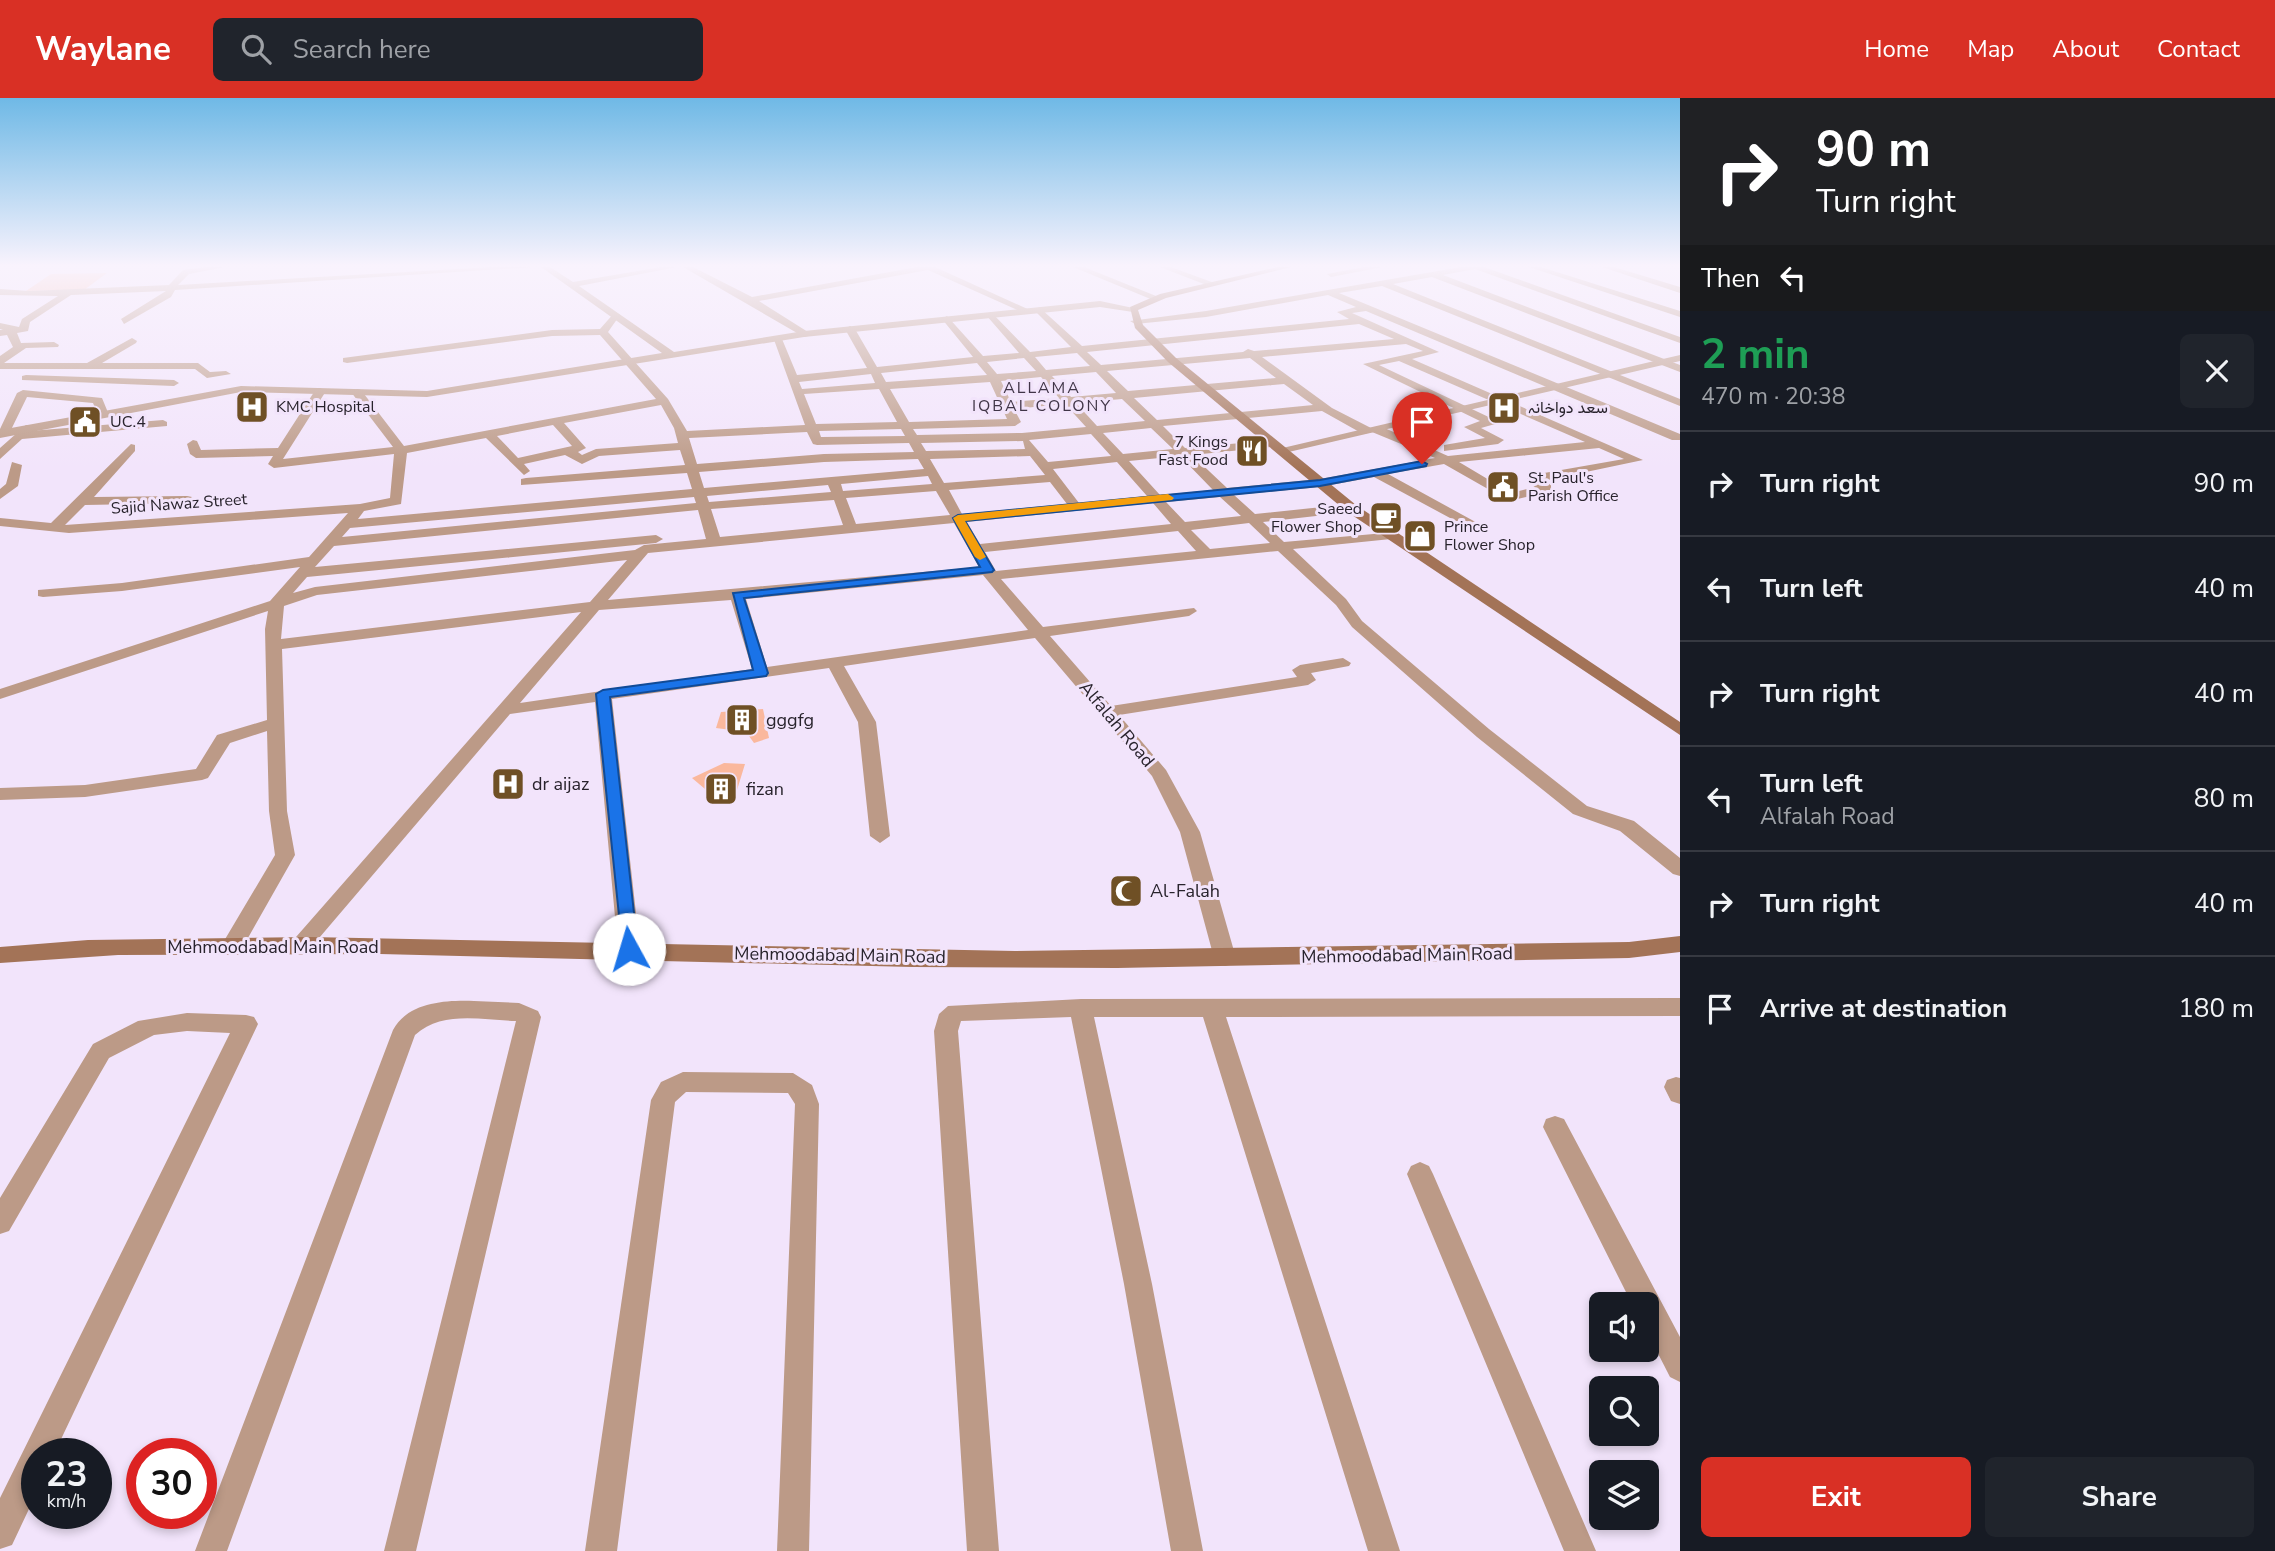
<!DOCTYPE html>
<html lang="en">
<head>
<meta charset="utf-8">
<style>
  :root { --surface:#171b24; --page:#20242c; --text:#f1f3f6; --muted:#9ea1a6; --line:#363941; --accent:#d93025 }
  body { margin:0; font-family:"Nunito Sans",Vazirmatn,sans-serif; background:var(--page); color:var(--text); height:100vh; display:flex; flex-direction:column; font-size:26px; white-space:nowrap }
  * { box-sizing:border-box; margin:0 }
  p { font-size:23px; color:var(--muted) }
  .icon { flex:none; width:38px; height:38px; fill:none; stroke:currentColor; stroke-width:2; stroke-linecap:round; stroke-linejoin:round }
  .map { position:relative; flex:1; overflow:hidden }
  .panel { display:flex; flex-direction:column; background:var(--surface); width:595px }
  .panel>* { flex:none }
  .hud { background:#202124; color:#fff; overflow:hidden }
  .fabs { position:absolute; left:1589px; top:1194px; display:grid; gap:14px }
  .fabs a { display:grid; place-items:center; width:70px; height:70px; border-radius:10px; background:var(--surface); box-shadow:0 4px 10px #0003; font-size:35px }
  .speed { position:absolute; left:21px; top:1340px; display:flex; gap:14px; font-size:35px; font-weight:700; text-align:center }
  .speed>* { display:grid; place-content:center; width:91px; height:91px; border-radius:50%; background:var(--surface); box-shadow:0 4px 10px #0003; line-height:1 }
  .speed small { font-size:18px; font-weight:400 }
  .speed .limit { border:10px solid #d22; background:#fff; color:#111 }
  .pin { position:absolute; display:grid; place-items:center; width:60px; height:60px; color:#fff; margin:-72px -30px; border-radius:50% 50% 50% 0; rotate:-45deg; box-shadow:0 0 7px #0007 }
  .pin .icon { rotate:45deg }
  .me { position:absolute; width:77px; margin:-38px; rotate:354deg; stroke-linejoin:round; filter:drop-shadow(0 0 5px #0008) }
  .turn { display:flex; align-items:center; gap:24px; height:147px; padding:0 21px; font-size:32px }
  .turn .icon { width:91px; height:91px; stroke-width:2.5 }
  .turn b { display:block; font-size:49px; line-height:60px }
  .then { display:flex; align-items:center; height:66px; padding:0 21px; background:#0003; gap:14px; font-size:26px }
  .round { display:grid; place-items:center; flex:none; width:74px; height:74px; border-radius:10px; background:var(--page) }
  .summary { display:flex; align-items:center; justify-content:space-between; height:119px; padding:0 21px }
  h1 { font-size:42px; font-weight:700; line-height:52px; color:#1e9e55 }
  .primary-button { display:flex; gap:14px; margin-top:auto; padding:14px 21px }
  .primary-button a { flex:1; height:80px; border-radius:10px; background:var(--accent); color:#fff; font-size:28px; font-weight:700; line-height:80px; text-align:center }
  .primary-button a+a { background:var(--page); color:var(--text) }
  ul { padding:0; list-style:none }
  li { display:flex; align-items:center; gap:21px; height:105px; padding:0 21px; border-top:2px solid var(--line) }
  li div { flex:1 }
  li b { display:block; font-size:26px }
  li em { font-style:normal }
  header { display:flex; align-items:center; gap:42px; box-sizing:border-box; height:98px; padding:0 35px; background:var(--accent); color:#fff }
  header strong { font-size:33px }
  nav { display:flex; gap:38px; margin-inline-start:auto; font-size:24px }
  .search { width:490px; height:63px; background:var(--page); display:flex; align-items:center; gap:18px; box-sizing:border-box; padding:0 24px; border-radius:10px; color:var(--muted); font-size:26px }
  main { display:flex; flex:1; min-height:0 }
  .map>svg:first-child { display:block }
  .building { fill:#fab89d }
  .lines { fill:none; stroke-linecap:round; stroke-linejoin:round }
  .minor { fill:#bc9a87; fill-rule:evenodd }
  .tertiary { fill:#bc9a87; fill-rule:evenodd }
  .secondary { fill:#a37357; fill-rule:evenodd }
  .route { fill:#1a73e8; stroke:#114b97; stroke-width:2 }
  .slow { fill:#f59e0b }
  .labels { text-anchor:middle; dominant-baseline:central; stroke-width:6; stroke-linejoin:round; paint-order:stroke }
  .far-neighbourhood-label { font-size:16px; letter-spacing:2px; fill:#403547; stroke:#f2e4fb }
  .far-poi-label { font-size:16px; fill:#28232c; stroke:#f2e4fb; text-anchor:start }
  .far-street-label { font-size:16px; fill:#28232c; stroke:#f2e4fb }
  .poi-label { font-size:18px; fill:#28232c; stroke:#f2e4fb; text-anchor:start }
  .street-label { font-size:18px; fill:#28232c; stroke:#f2e4fb }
</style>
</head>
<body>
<header>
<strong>Waylane</strong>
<div class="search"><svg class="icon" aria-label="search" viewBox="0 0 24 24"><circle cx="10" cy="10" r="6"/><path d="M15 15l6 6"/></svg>Search here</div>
<nav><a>Home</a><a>Map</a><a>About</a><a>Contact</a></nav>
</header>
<main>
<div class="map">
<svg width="1680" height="1453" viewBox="0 0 1680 1453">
  <rect width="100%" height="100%" fill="#f2e4fb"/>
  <path class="building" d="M107,175L84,192L26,193L51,176Z
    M763,611L769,640L754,645L746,634L716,630L721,614Z
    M724,665L745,666L733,705L718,702L692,680Z"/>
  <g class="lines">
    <path class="minor" d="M206,169H225L189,176L178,187L492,169H534L175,192L171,199L124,226L121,221L166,193L71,197L30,224L28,233L17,235L21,245L54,244L59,247L58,249L26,250L4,265H87L132,240L137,243L136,245L102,265H198L210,274L226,273L231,276L207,280L195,271H0V258L13,249L7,237L0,238V232L3,231H0V225L19,229L22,221L58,198L0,197V191L29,193L169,187L183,172Z
      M683,169H693L752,199L917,169H935L1032,213L1024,215L928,172L759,203L808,234V238L804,239Z
      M1073,169H1084L1161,200L1153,202Z
      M1160,169H1171L1217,186L1209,188Z
      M1364,169H1383L1331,179L1327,176Z
      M1461,169H1484L1680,239V245L1475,171L1443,177L1680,267V274L1432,179L1393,186L1680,301V308L1382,188L1339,195L1680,336V342H1672L1366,213L1352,215L1439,254L1412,261L1643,362L1543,383L1551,387V393L1509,403L1444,366L1388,376L1481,427V433L1476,434L1374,379L1320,389L1234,397L1255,416L1351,406L1358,410L1351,414L1263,424L1284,444L1396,434L1398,437L1391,441L1293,451L1346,501L1362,523L1489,631L1587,708L1634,723L1680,760V778L1673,776L1620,733L1573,716L1477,639L1352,529L1336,507L1278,453L1001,481L1043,529L1194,510L1197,513L1189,518L1050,538L1111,608L1297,579L1292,572L1300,567L1343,560L1351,565L1349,568L1311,575L1316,582L1308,587L1119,617L1166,672L1200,734L1236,860L1233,866L1225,868L1217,866L1214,860L1180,734L1152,678L1035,540L844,568L876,624L890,738L880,745L870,738L858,624L829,570L612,601L640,851L637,857H621L618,851L595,604L510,616L308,853H292L289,847L581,514L282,551L287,713L295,757L240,854H224L221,848L275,757L269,713L267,633L230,645L208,680L202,682L85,699L0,702V690L85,687L196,671L217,637L267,622L265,531L268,513L0,601V591L270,503L300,469L122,493L43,499L38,498V492L122,485L309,459L348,415L69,435L0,428V420L51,425L131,346L135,347V353L94,399L187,398L192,399V405L85,407L65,427L360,406L390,400L394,356L274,370L268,366L273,358L196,360L190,356L187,346L193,342L197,343L201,352L278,350L316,291L320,290L326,293L283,361L393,349L351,294L357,291L361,292L404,348L656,301L600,237L552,238L347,265L343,264V260L552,232L600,231L615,214L620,217L608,234L668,301L687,333L805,327L773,239L782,241L797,277L867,270L845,231L850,228L855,231L877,269L973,259L942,221L947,218L983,258L1019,255L986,217L991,214L1030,254L1071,249L1036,214L1039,209L1082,248L1349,221L1337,214L1356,209L1328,197L1206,219L1135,226L1130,223L1206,213ZM1359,226L1394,241L1254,253L1248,251L1243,254L1101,267L1087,254ZM1406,246L1423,253L1363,266L1480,323L1464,329L1485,340L1444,347V353L1498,346L1504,342L1481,330L1495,326V322L1379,267L1399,263L1585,344L1448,358L1380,328L1371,330L1332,310L1262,259ZM1077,255L1090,268L1046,272L1035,259ZM1024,260L1036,273L997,276L987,264ZM1250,260L1276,280L1128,293L1107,273ZM977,265L987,277L886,284L881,275ZM1096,274L1116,295L1071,299L1052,278ZM871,276L875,285L802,291L799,284ZM1041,279L1059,300L1011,304L1001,283ZM990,284L1007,321L909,324L890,291ZM1284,286L1313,307L1157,322L1134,300ZM879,291L897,324L816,326L804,296ZM1122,301L1145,323L1097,328L1076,305ZM1065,306L1086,329L1022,335L917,337L913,331L1015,328L1021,324L1014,311ZM661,307L674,330L678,345L596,351L582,357L578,354L586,350L564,325ZM1322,313L1363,336L1372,334L1435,360L1320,381L1227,390L1192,357L1271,349L1275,348V342L1185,350L1163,328ZM553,327L572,348L518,360L497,338ZM1151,330L1173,351L1123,356L1103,335ZM901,331L905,338L821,339L819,333ZM807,334L813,346L817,347L909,345L914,354L824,356L697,366L689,340ZM1091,336L1111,358L1048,364L1029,342ZM486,340L524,377L530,373L524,366L565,357L582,366L599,358L680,352L685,367L526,380L521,381V387L687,375L692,391L358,421L364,413L401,406L407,355ZM1023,343L1025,351L926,353L921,345ZM1599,350L1624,361L1527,378V384L1535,389L1511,395L1459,364ZM1030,358L1045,377L944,385L930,361ZM1180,358L1213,392L1160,397L1129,363ZM918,361L924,371L704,390L699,374L824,364ZM1117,364L1147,398L1079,405L1053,371ZM928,378L932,386L843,393L841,386ZM1050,384L1067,406L962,416L949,392ZM828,387L831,394L709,404L707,398ZM936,393L950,417L856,426L846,400ZM694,399L696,405L342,439L350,430ZM1220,399L1241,418L1185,424L1166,404ZM834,402L843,427L720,439L711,411ZM1153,405L1171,426L980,446L967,424ZM698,412L706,441L644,447L635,452L315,489L293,495L307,479L656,445L663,441L656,437L315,469L334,448ZM954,425L979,469L608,502L648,455ZM1249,425L1270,445L1210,451L1191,432ZM1178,433L1196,453L996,473L985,454ZM627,462L590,504L281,541L284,508L317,497ZM983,477L1028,532L767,569L746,501ZM731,502L752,571L520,605L599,512Z
      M1529,169H1541L1680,213V219Z
      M1602,169H1614L1680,189V195Z
      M26,277L174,282L179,285L174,288L22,282V278Z
      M23,292L102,300L109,317L99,319L93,305L27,299L8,338H0V331L17,295Z
      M163,322L167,324V328L22,341L0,361V350L26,327L30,328V333Z
      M12,364L22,367L18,388L0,401V391L6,386Z
      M1680,900V918L1226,919L1400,1453H1368L1203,919H1094L1152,1186L1203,1453H1171L1124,1186L1071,919L961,923L958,933L999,1453H967L934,933L939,916L948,908L1081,901Z
      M474,903L519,905L538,913L541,919L416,1453H384L516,923C482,922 442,912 415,937L227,1453H195L393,932C408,904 446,902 474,903Z
      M187,915L246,917L254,919L258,926L54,1356H37V1394L12,1447L0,1451V1400L230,935L187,933L154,937L109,960L9,1133L0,1136V1100L93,946L138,923Z
      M683,974L793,975L812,987L819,1006L809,1453H777L795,1006L788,995L686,994L675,1004L617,1453H585L651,1002L661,984Z
      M1676,979L1680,980V1006L1671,1003L1664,989L1667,982Z
      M1555,1018L1564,1021L1680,1239V1284L1670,1279L1647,1234V1206H1632L1543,1029L1546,1021Z
      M1420,1064L1429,1068L1433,1076L1596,1453H1564L1407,1076L1411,1068Z"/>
    <path class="tertiary" d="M541,169H550L573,184L661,169H677L579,188L674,254L804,233L1100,203L1138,211L1133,214L1100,209L804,239L427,299L241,294L0,340V332L241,288L427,293L662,255Z
      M1680,257V263L1280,356L1274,352Z"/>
    <path class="secondary" d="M1278,169H1291L1166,200L1138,212L1143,227L1176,260L1356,407L1680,624V637L1346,413L1168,264L1135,230L1130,209L1160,196Z
      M1680,838V854L1629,860L1117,870L912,869L380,856L118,857L0,865V849L88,842L309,839L1015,853L1629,844Z"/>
  </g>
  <linearGradient id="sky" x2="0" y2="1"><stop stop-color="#6fb9e6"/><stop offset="0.45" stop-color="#f9f3fd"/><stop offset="1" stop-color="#f9f3fd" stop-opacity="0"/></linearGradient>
  <rect width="1680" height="372" fill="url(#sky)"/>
  <path class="route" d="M1422,363L1427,366L1426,368L1320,388L965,423L994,472L992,474L744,500L768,575L766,578L610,599L638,851L629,858L623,856L596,596L603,592L753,572L733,495L980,469L953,420L958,417L1320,382Z"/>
  <path class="slow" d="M1168,396L1174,400L1172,402L965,423L986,459L980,462L975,459L953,420L958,417Z"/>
  <defs>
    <symbol id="hospital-square" viewBox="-11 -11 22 22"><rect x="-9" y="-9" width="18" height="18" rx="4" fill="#6f5025" stroke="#f2e4fb"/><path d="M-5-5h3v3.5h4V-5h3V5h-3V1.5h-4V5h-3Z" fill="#fff"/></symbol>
    <symbol id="civic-square" viewBox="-11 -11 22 22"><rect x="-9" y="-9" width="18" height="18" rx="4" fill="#6f5025" stroke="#f2e4fb"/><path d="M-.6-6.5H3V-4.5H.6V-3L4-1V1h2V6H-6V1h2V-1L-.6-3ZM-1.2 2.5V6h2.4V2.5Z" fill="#fff"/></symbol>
    <symbol id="restaurant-square" viewBox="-11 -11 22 22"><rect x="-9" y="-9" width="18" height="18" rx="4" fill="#6f5025" stroke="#f2e4fb"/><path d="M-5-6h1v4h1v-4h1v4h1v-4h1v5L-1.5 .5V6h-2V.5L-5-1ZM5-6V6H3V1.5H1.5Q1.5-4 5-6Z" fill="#fff"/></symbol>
    <symbol id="cafe-square" viewBox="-11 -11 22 22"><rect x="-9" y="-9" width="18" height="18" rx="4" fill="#6f5025" stroke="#f2e4fb"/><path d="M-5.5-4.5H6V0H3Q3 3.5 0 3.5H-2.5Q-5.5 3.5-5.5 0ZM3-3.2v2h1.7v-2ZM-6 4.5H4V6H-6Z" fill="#fff"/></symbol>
    <symbol id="shop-square" viewBox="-11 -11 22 22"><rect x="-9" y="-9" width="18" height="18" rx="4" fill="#6f5025" stroke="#f2e4fb"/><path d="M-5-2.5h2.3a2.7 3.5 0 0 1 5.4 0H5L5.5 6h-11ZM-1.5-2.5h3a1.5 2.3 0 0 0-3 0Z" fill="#fff"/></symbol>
    <symbol id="building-square" viewBox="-11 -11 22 22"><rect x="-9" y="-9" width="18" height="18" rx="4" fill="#6f5025" stroke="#f2e4fb"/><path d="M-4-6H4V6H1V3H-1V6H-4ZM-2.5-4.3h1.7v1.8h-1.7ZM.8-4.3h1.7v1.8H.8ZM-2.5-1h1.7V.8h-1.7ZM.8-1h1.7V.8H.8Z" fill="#fff"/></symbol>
    <symbol id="mosque-square" viewBox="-11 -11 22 22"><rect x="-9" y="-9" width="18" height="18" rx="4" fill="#6f5025" stroke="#f2e4fb"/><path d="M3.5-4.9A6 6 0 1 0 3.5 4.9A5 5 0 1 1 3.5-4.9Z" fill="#fff"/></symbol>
  </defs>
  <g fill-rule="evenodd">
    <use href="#hospital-square" x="233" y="290" width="38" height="38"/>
    <use href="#hospital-square" x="1485" y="291" width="38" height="38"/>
    <use href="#civic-square" x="66" y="305" width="38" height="38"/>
    <use href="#restaurant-square" x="1233" y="334" width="38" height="38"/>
    <use href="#civic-square" x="1484" y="370" width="38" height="38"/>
    <use href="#cafe-square" x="1367" y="401" width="38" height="38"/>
    <use href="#shop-square" x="1401" y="419" width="38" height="38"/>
    <use href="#building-square" x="723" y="603" width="38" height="38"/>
    <use href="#hospital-square" x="489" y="667" width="38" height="38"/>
    <use href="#building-square" x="702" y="672" width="38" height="38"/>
    <use href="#mosque-square" x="1107" y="774" width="38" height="38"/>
  </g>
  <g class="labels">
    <g class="far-neighbourhood-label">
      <text x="1042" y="290">ALLAMA<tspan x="1042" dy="18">IQBAL COLONY</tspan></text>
    </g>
    <g class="far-poi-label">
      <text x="276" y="309">KMC Hospital</text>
      <text x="1528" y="310">سعد دواخانہ</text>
      <text x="110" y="324">UC.4</text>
      <text x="1228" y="344" text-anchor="end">7 Kings<tspan x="1228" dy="18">Fast Food</tspan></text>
      <text x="1528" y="380">St. Paul's<tspan x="1528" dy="18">Parish Office</tspan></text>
      <text x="1362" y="411" text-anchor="end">Saeed<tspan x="1362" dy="18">Flower Shop</tspan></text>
      <text x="1444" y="429">Prince<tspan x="1444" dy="18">Flower Shop</tspan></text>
    </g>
    <g class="far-street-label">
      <text transform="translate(179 406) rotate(-4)">Sajid Nawaz Street</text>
    </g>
    <g class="poi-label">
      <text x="766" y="622">gggfg</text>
      <text x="532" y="686">dr aijaz</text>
      <text x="746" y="691">fizan</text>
      <text x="1150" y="793">Al-Falah</text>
    </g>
    <g class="street-label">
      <text transform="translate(1117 626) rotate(50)">Alfalah Road</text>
      <text x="273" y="849">Mehmoodabad Main Road</text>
      <text transform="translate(840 857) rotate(1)">Mehmoodabad Main Road</text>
      <text transform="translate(1407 857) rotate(-1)">Mehmoodabad Main Road</text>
    </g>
  </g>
</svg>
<div class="fabs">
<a><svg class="icon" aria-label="sound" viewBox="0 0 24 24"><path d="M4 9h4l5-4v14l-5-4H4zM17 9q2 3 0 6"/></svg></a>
<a><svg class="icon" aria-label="search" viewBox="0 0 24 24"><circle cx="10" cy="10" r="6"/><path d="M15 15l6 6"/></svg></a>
<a><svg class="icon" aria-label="layers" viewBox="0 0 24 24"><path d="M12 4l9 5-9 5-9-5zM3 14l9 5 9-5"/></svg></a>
</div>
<div class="speed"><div>23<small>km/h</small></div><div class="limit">30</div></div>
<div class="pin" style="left:1422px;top:366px;background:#d93025"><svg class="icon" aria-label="arrive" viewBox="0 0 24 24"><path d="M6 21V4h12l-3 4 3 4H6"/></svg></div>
<svg class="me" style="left:629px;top:851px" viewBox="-20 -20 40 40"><circle r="19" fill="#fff"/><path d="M0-13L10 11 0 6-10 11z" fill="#1a73e8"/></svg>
</div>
<section class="panel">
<div class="hud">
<div class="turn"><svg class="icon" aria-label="right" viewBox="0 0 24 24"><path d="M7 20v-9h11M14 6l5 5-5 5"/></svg><div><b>90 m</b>Turn right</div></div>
<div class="then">Then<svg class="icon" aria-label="left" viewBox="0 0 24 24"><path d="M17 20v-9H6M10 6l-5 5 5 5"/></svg></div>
</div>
<div class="summary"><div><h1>2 min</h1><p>470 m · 20:38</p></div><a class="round"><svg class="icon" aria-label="close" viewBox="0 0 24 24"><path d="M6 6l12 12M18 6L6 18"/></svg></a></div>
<ul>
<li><svg class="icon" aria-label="right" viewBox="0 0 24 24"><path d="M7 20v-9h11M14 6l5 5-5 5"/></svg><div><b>Turn right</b></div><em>90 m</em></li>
<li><svg class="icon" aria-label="left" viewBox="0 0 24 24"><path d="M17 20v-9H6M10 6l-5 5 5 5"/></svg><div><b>Turn left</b></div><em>40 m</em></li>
<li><svg class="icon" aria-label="right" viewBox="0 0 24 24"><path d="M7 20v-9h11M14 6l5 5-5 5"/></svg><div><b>Turn right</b></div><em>40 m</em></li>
<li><svg class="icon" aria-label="left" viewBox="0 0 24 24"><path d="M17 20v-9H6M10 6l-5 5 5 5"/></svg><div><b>Turn left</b><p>Alfalah Road</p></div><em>80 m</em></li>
<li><svg class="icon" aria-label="right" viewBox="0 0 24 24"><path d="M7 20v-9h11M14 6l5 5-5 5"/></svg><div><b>Turn right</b></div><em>40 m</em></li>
<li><svg class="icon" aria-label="arrive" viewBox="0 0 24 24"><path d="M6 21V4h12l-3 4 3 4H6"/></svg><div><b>Arrive at destination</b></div><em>180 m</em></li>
</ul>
<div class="primary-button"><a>Exit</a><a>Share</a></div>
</section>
</main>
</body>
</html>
